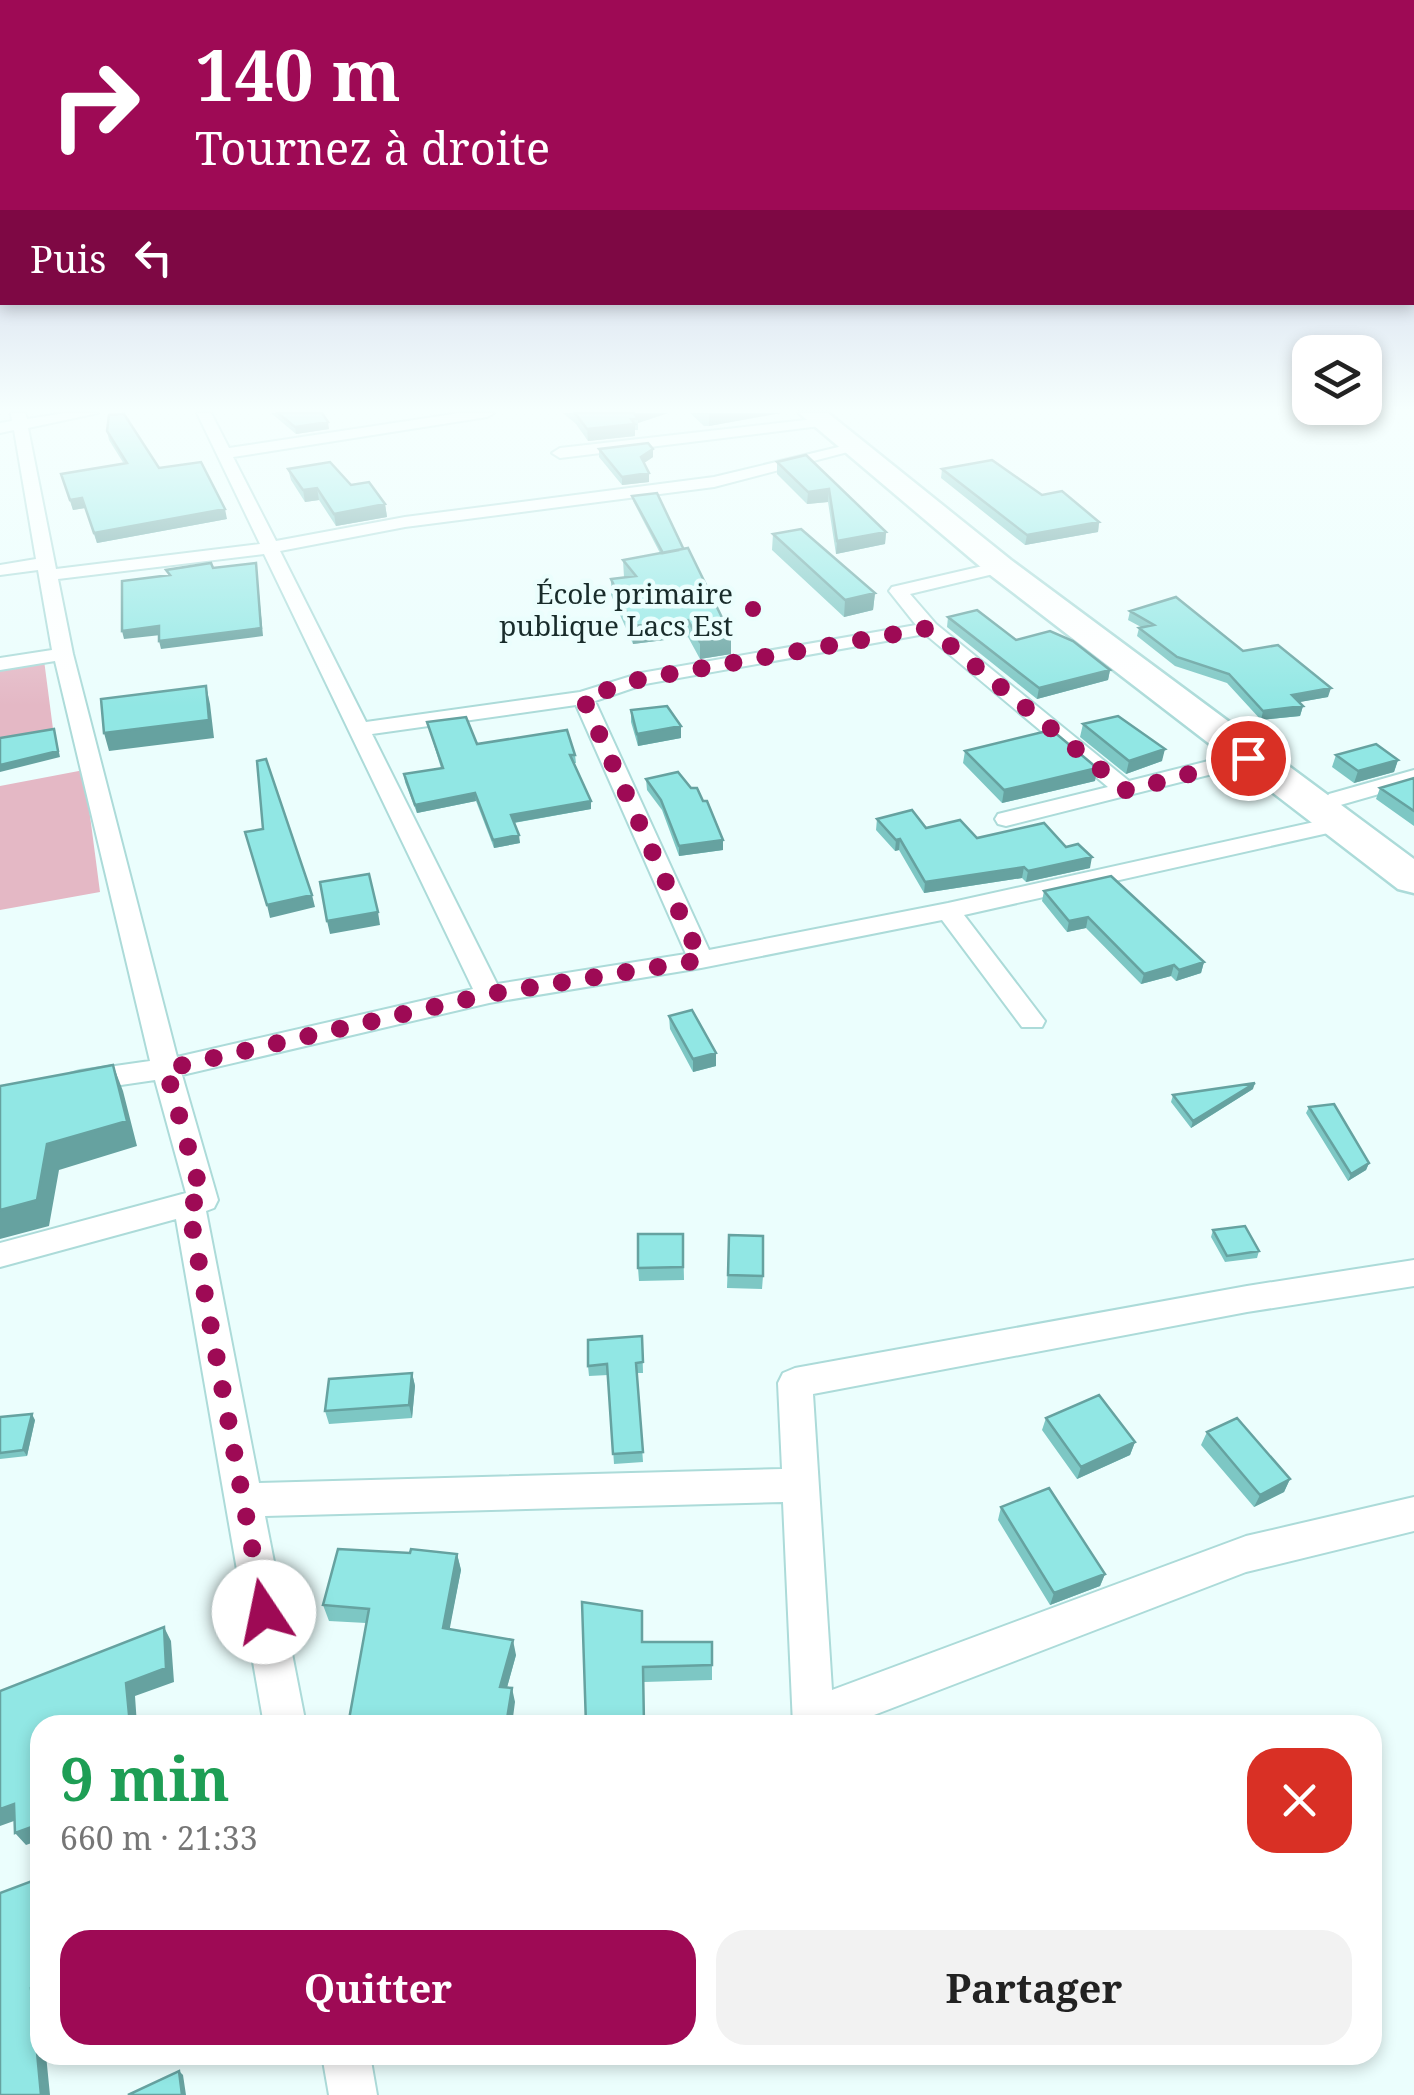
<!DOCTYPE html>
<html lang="fr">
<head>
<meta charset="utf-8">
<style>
  :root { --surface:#fff; --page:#f2f2f2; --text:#222; --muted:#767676; --accent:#9e0a55 }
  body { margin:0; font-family:"Noto Serif",serif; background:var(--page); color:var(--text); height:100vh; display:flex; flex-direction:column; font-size:38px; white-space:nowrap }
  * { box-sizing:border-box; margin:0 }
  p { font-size:32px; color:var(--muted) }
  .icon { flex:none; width:55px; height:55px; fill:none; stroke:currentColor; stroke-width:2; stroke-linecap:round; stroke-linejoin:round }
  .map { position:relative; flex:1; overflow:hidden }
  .panel { position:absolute; left:30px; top:1715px; width:1352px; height:350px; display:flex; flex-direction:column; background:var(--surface); border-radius:30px; box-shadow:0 5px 15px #0003 }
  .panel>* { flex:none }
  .top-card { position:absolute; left:0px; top:0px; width:1415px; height:305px; box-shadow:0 5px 15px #0003; background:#9e0a55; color:#fff; overflow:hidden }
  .controls { position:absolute; left:1292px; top:335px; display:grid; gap:20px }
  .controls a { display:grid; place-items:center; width:90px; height:90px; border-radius:20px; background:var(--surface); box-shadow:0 5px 15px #0003; font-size:50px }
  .pin { position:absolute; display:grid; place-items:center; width:85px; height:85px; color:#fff; margin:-42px; border:5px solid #fff; border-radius:50%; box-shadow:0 2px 10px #0007 }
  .me { position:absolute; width:110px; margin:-55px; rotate:349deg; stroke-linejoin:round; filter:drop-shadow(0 0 8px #0008) }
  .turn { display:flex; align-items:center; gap:35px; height:210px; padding:0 30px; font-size:45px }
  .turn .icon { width:130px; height:130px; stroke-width:2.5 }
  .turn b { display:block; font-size:70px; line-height:85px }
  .then { display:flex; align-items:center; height:95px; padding:0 30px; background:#0003; gap:20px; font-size:38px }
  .round { display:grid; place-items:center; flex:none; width:105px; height:105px; border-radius:30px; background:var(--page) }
  .summary { display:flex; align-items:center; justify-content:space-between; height:170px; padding:0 30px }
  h1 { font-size:60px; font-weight:700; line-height:75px; color:#1e9e55 }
  .button { display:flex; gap:20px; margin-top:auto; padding:20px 30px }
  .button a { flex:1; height:115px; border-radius:30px; background:var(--accent); color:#fff; font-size:40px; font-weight:700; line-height:115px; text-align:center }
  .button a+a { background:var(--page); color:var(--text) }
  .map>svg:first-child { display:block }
  .green { fill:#e4b8c5 }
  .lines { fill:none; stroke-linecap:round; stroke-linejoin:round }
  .street-casing { stroke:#acdbd9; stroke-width:4 }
  .highway-casing { stroke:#acdbd9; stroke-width:5 }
  .street { fill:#fff; fill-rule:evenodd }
  .highway { fill:#fff; fill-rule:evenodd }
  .wall { fill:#7dc7c4 }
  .shaded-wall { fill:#66a2a0 }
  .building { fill:#91e7e4; stroke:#66a2a0; stroke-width:2.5 }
  .route { stroke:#9e0a55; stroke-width:18; stroke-dasharray:0 32.4 }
  .poi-dot { fill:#9e0a55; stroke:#ebfefd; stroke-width:4 }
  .labels { text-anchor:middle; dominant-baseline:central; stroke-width:9; stroke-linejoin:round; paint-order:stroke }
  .far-poi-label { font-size:28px; fill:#192c2b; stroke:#ebfefd; text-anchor:end }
</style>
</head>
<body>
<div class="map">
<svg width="1414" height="2095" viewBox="0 0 1414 2095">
  <rect width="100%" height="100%" fill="#ebfefd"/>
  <path class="green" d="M44,660L53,729L0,741V668Z
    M84,770L100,892L0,910V786Z"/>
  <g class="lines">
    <defs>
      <path id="street" d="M11,413H25L27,419L66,413H98L28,428L56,569L260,544L197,413H211L229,448L460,413H494L487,417L233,457L276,541L405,517L714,477L855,443L863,448L714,487L405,527L280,551L366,722L580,692L641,673L916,625L889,591L892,587L1000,562L1006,563V571L910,594L936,624L1129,781L1248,751L1259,758L1256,763L1006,826L998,824L995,819L998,814L1108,787L925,634L645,684L595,701L709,950L948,903L1337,817L1349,824L1337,831L964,915L1045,1021L1042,1027H1022L942,920L701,968L489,1003L182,1075L218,1200L214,1208L206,1211L259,1483L782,1469L778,1383L783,1373L795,1368L1247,1286L1414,1260V1286L1247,1312L813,1394L832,1690L1246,1536L1414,1497V1531L1246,1572L848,1725H793L783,1502L265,1516L306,1725H264L176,1219L0,1267V1243L186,1193L155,1080L80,1091L70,1088L66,1081L70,1074L80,1071L150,1061L55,661L0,670V658L52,650L38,570L0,575V565L36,559L14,430L0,433V423L12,421ZM264,554L473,989L177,1057L73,654L58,579ZM576,705L686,954L497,984L372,734Z
        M823,418L830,422L828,425L560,458L552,453L560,448Z
        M1414,770V784L1337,806L1326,799L1329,794Z
        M322,2055H370L377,2095H329Z"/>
      <path id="highway" d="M799,413H828L1011,560L1414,859V893L1398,889L989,574Z"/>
    </defs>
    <use href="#street" class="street-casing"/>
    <use href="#highway" class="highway-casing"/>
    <use href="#street" class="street"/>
    <use href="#highway" class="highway"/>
  </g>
  <path class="wall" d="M271,413H322L329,429L296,434Z
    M563,413H668L638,423V430H635V436L588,441L576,424Z
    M690,413H781L709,426H704Z
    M107,431L159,468L227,519L97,543L85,508L73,510L61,474L124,464L109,440Z
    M599,449H653V457L644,463L649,482L622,485L599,457Z
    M806,455L886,532L885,544L836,554L828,502L807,504L777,474V462Z
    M288,469L351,485L385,504L387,517L336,526L319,500L305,502L291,480Z
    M942,469L1042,495L1099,522L1098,532L1025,545L941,478Z
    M632,496L683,548L731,636V654L700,659L688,637L633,644L611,595V579L624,577L623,560L660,553L633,501Z
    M773,534L875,593L873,610L844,617L772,550Z
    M1130,611L1243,651L1328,697L1299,702L1303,706L1300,716L1261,720L1227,683L1175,666L1137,636L1139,628L1141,627L1128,620Z
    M948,617L1110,670L1108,680L1037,699L947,627Z
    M631,710L681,726V738L638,746L631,722Z
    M427,722L477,744L575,755L576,763H574L591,801V809L514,823L520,843L494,848L476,801L417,813L405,782L404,774L441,768Z
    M1083,724L1162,761L1126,774L1080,737Z
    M965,751L1097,768L1095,781L1002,803L963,763Z
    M1336,755L1398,760L1394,772L1354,783L1332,767Z
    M1414,778V826L1376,799L1380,788Z
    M646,779L691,788L703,801L723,840V850L679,856L662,810L647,790Z
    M877,819L977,838L1066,847L1090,868L1026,882L1022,878L924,893L899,850L895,851L876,830Z
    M1044,891L1204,962L1201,973L1176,981L1171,976L1141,984L1086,928L1067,932L1042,901Z
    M669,1016L716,1053V1066L693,1072L670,1029Z
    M1253,1089L1191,1128L1171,1102L1173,1095Z
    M1309,1107L1369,1163L1366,1170L1348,1181L1306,1113Z
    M1213,1230L1259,1251L1257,1258L1225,1262L1211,1237Z
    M683,1234L684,1280L639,1281L638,1268Z
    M729,1235L763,1276L762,1289L727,1288Z
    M642,1336L643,1373H637L643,1462L614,1464L608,1375L589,1376L588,1366Z
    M412,1373L415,1386L412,1418L329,1424L325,1411Z
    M0,1417L35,1420L27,1456L0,1459Z
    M1046,1418L1135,1442L1130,1455L1077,1479L1042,1430Z
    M1207,1432L1290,1479L1284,1492L1254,1507L1201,1445Z
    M1001,1507L1105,1574L1100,1586L1050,1605L998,1520Z
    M410,1553L457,1554L461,1570L449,1629L516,1655L507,1687L515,1702L366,1623L329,1621L323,1605Z
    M643,1642H712V1680L644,1682Z"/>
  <path class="shaded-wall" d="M633,413H668L638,423V419Z
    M718,413H781L709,426V414Z
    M328,422L329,429L296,434L295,427Z
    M635,424V436L588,441L587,429Z
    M653,449V457L641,465V457Z
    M649,473V482L622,485V477Z
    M317,488L319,500L305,502L303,490Z
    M829,489L828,502L807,504L808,492Z
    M82,498L85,508L73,510L70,500Z
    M385,504L387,517L336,526L334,514Z
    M225,509L227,519L97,543L94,533Z
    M1099,522L1098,532L1025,545L1027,535Z
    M886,532L885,544L836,554L837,541Z
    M256,563L263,636L161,649L159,641Z
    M875,593L873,610L844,617L845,600Z
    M688,620V637L633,644V626Z
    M159,626L161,635L124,639L122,631Z
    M731,636V654L700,659V642Z
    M1110,670L1108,680L1037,699L1039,688Z
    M206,686L210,704L214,738L109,751L104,733Z
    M1331,688L1328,697L1289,704L1292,695Z
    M1303,706L1300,716L1261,720L1263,711Z
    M681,726V738L638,746L637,734Z
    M54,729L60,757L0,772V765Z
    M1165,749L1162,761L1126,774L1129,761Z
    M1398,760L1394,772L1354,783L1358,771Z
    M1097,768L1095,781L1002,803L1004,790Z
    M475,793L476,801L417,813L415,805Z
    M591,801V809L512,823L511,815Z
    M519,835L520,843L494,848L493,840Z
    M900,839L899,850L895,851L896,840Z
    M723,840V850L679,856V846Z
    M1092,857L1090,868L1026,882L1028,871Z
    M1024,867L1022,878L924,893L925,882Z
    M312,895L315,907L270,918L267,905Z
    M378,912L380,925L330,934L327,921Z
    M1088,917L1086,928L1067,932L1069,921Z
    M1204,962L1201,973L1176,981L1179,970Z
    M1174,965L1171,976L1141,984L1144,974Z
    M716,1053V1066L693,1072V1059Z
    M113,1065L123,1091L137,1146L59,1170L49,1226L0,1239V1210L47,1144Z
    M1255,1083L1253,1089L1191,1128L1193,1121Z
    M1369,1163L1366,1170L1348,1181L1351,1174Z
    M412,1373L415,1386L412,1418L409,1405Z
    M32,1414L35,1420L27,1456L23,1450Z
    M1135,1442L1130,1455L1077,1479L1081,1467Z
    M1290,1479L1284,1492L1254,1507L1260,1495Z
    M457,1554L461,1570L447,1643L443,1628Z
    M1105,1574L1100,1586L1050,1605L1054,1593Z
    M164,1627L171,1641L174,1682L135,1696L137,1725H130L126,1683Z
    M513,1640L516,1655L503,1702L500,1687Z
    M512,1688L515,1702L512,1725H506Z
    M14,1804L25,1817L0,1826V1809Z
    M40,1824V1840L26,1845L15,1833Z
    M40,1984V2055H46L50,2095H41L31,1988Z
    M179,2071L183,2075L186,2095H182Z"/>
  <path class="building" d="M278,413H322L328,422L295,427Z
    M575,413H634L638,419H631L635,424L587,429Z
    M124,414L159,468L201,462L225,509L94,533L82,498L70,500L61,474L127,463L107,431L109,415Z
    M648,443L653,449L641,457L649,473L622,477L599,449Z
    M806,455L886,532L837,541L829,489L808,492L777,462Z
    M992,460L1042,495L1062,491L1099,522L1027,535L942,469Z
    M330,462L351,485L369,482L385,504L334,514L317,488L303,490L288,469Z
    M657,493L683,548L679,550L663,553L632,496Z
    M801,529L875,593L845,600L773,534Z
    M688,548L731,636L700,642L688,620L633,626L611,579L636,576L623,560Z
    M211,563L213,568L256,563L261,628L159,641V626L122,631V581L170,575L166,570Z
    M1176,597L1243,651L1278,645L1331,688L1292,695L1303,706L1263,711L1229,674L1177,657L1139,628L1154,625L1130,611Z
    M977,610L1016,640L1050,631L1073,641L1110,670L1039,688L948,617Z
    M206,686L209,720L104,733L101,699Z
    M667,706L681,726L637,734L631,710Z
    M1118,716L1165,749L1129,761L1083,724Z
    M466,717L477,744L567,730L575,755H570L591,801L511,815L519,835L493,840L475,793L415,805L404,774L443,768L427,722Z
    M54,729L58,751L0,765V738Z
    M1047,731H1053L1097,768L1004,790L965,751Z
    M1376,744L1398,760L1358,771L1336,755Z
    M266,759L312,895L267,905L245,832L263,829L257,761Z
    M678,772L691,788H697L703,801H707L723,840L679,846L661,800L646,779Z
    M1414,778V811L1380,788Z
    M912,810L926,828L960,820L977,838L1044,823L1066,847L1078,844L1092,857L1028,871L1024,867L925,882L900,839L896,840L877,819Z
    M369,874L378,912L327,921L320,882Z
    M1111,876L1204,962L1179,970L1174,965L1144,974L1088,917L1069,921L1044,891Z
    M692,1010L716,1053L693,1059L669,1016Z
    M113,1065L127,1121L47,1144L37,1200L0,1210V1086Z
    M1255,1083L1193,1121L1173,1095Z
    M1334,1104L1369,1163L1351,1174L1309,1107Z
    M1245,1226L1259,1251L1227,1256L1213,1230Z
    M638,1234H683V1267L638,1268Z
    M729,1235L763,1236V1276L728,1275Z
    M642,1336L643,1362L636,1363L643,1452L613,1454L607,1364L588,1366V1340Z
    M412,1373L409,1405L325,1411L329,1379Z
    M1099,1395L1135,1442L1081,1467L1046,1418Z
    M32,1414L23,1450L0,1453V1417Z
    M1237,1418L1290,1479L1260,1495L1207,1432Z
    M1049,1488L1105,1574L1054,1593L1001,1507Z
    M338,1549L410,1553L411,1549L457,1554L443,1628L513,1640L500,1687L512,1688L506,1725H348L369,1609L323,1605Z
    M582,1602L642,1611V1642H712V1665L643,1667L644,1725H586Z
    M164,1627L166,1668L126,1683L130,1725H40V1824L15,1833L14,1804L0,1809V1691Z
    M40,1878V1984L31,1988L41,2095H0V1893Z
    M179,2071L182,2095H128Z"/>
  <linearGradient id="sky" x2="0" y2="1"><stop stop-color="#a5acd3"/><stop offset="0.58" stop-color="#f6fffe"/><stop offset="1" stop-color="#f6fffe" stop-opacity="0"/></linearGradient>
  <rect width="1414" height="706" fill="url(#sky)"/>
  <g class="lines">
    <path class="route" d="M264,1612L188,1204L203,1200L166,1069L490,994L701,960L583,698L641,679L929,628L1127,791L1248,758"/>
  </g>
  <circle class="poi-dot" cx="753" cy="609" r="10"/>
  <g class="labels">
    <g class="far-poi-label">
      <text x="733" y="593">École primaire<tspan x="733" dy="32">publique Lacs Est</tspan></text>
    </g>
  </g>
</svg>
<div class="controls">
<a><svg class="icon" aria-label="layers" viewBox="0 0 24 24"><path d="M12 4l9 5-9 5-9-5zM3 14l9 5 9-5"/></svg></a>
</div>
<div class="pin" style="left:1248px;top:758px;background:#d93025"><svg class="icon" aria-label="arrive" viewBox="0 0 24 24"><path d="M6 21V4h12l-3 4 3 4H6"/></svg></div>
<svg class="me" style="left:264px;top:1612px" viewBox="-20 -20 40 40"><circle r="19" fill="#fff"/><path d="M0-13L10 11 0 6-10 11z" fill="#9e0a55"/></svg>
<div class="top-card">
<div class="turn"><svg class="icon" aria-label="right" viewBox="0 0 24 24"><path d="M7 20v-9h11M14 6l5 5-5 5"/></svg><div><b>140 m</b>Tournez à droite</div></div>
<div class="then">Puis<svg class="icon" aria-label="left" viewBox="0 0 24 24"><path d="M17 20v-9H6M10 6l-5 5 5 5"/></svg></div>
</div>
<section class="panel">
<div class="summary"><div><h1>9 min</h1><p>660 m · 21:33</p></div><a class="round" style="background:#d93025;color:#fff"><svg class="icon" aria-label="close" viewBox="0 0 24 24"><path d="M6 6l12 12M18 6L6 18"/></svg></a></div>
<div class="button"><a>Quitter</a><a>Partager</a></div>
</section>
</div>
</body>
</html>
